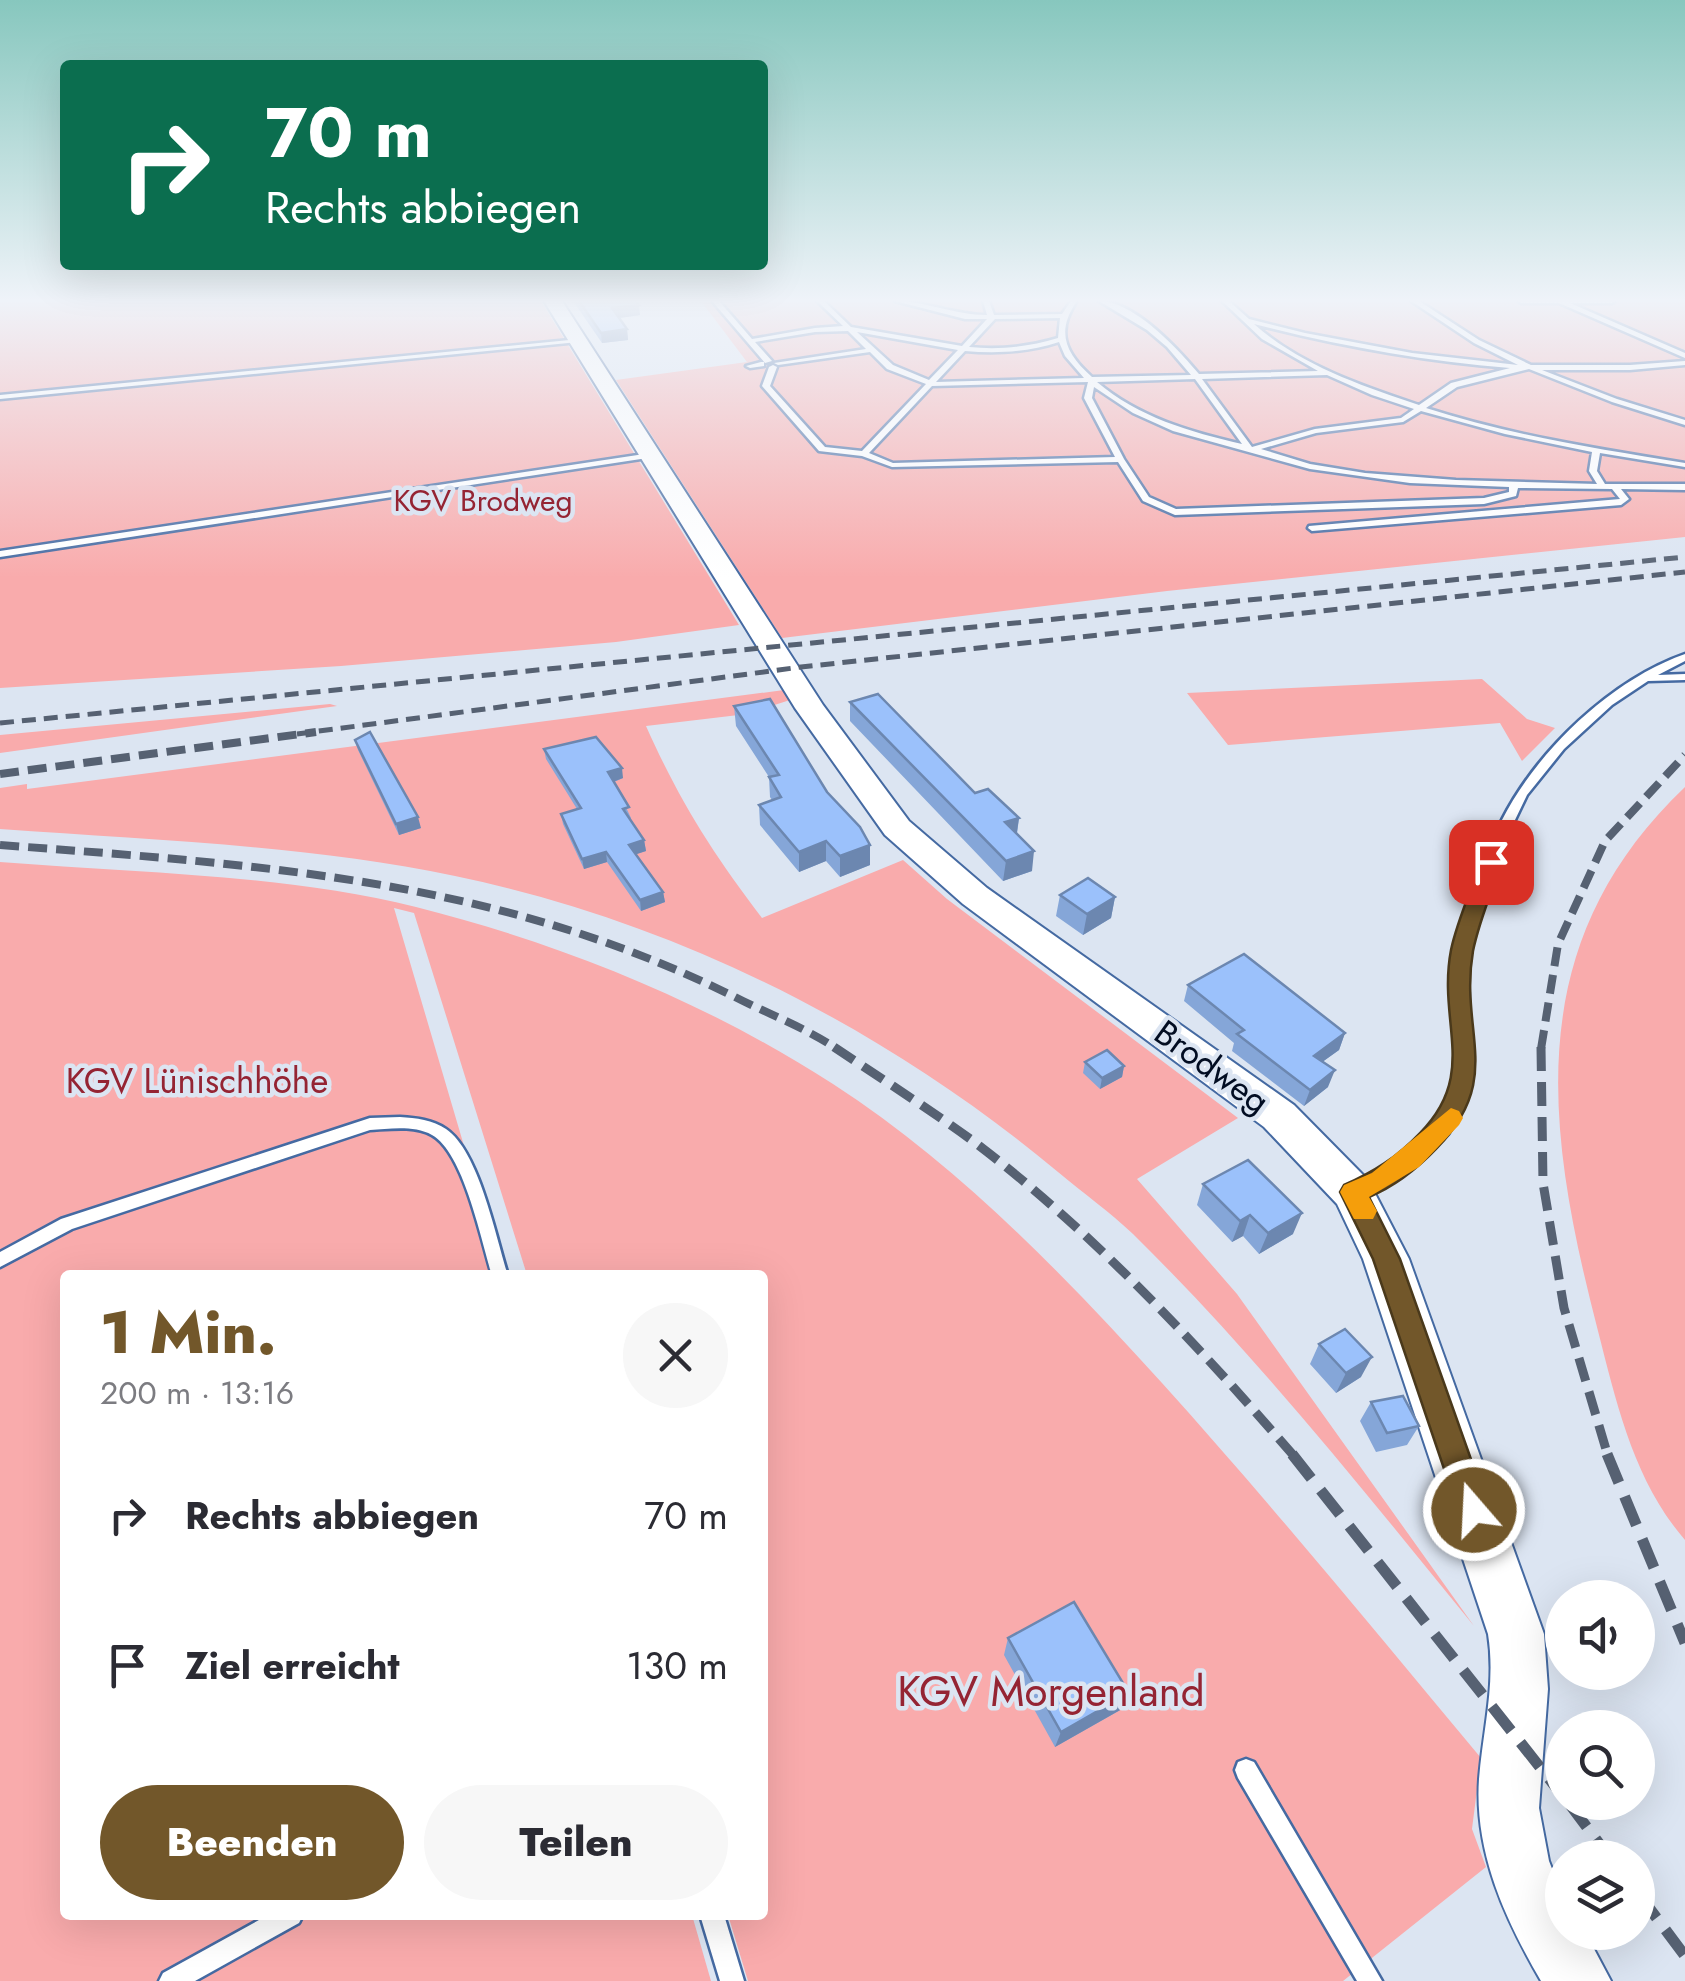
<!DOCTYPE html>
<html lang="de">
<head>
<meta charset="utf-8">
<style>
  :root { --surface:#fff; --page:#f7f7f7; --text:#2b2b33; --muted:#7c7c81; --accent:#72572a }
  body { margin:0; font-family:Jost,sans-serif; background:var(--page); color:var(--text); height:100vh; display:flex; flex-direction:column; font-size:38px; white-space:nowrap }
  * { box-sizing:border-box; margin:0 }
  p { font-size:32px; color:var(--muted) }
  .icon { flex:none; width:55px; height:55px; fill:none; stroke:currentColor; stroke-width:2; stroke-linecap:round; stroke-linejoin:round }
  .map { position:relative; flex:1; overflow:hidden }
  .details { position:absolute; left:60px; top:1270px; width:708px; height:650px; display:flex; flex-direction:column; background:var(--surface); border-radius:10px; box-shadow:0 10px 40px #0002 }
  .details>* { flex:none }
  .banner { position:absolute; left:60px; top:60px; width:708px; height:210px; border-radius:10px; box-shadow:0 10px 40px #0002; background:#0b6e4f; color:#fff; overflow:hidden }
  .tools { position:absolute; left:1545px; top:1580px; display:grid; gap:20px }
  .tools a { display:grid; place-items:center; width:110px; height:110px; border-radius:50%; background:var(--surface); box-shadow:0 10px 40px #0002; font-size:50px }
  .pin { position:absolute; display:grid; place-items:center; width:85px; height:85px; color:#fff; margin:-42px; border-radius:20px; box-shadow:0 5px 15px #0006 }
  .me { position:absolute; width:110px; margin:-55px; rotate:341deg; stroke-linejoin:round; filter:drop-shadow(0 0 8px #0008) }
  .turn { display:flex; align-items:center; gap:35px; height:210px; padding:0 40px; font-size:45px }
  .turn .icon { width:130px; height:130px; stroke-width:2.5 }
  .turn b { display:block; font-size:70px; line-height:85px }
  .round { display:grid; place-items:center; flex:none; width:105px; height:105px; border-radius:52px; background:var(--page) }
  .overview { display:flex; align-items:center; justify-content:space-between; height:170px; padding:0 40px }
  h1 { font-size:60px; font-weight:800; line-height:75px; color:var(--accent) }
  .action { display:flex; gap:20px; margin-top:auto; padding:20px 40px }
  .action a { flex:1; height:115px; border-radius:60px; background:var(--accent); color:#fff; font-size:40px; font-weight:800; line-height:115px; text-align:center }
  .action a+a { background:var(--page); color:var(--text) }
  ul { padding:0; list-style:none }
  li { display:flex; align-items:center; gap:30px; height:150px; padding:0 40px }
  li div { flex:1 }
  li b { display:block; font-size:38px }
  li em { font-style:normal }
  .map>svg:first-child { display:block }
  .green { fill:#f9abac }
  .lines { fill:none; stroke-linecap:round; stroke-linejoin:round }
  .lane-casing { stroke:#456aa2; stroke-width:5 }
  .secondary-casing { stroke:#456aa2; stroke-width:4 }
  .lane { fill:#fff; fill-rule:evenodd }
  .secondary { fill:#fff; fill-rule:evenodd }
  .rail-far3 { stroke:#566172; stroke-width:5; stroke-dasharray:14 8; stroke-linecap:butt }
  .rail-far2 { stroke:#566172; stroke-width:8; stroke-dasharray:19 9; stroke-linecap:butt }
  .rail-far1 { stroke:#566172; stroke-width:9; stroke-dasharray:24 11; stroke-linecap:butt }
  .rail { stroke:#566172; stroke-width:11; stroke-dasharray:31 15; stroke-linecap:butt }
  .wall { fill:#85a6d8 }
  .shaded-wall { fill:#6c87b0 }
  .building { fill:#9bc1fb; stroke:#6c87b0; stroke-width:2.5 }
  .route { fill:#72572a; stroke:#4a391b; stroke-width:2.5 }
  .slow { fill:#f59e0b }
  .labels { text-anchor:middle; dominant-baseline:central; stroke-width:9; stroke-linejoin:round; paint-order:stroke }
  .far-park-label { font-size:30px; fill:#952433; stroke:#dce5f2 }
  .street-label { font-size:35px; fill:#020d22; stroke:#dce5f2 }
  .park-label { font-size:35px; fill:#952433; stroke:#dce5f2 }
  .near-park-label { font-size:42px; fill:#952433; stroke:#dce5f2 }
</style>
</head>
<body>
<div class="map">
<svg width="1685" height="1981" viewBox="0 0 1685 1981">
  <rect width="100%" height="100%" fill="#dce5f2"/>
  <path class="green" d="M0,301H541L739,625L616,642L341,666L0,688Z
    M701,301H1685V537L1167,591L782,638L616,380L747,362Z
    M1482,679L1527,719L1555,728L1522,761L1500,723L1228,745L1187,693Z
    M784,690L790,700L747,714L646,726C680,802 712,852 762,918L903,860L947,899L1238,1118L1137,1179L1237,1294L1474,1626C1364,1491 1257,1356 1133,1234C1110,1212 1083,1193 1058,1172C884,1027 678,923 455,876C307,845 151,840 0,829V788L27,784V789Z
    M330,704L337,706L0,753V735Z
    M1685,787V1540C1634,1481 1617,1405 1598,1331C1546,1130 1519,945 1685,787Z
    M0,862C137,873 282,874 416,907C563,944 706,1002 833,1084C958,1165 1063,1274 1162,1383C1272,1505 1376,1632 1481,1758L1472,1829L1486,1867L1343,1981H748L728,1915H762V1275H527L414,913L394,908L502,1275H65V1915H692L711,1981H0Z"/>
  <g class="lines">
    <defs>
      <path id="lane" d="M712,301H719L752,339L815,328L843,326L817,301H824L851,327L962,346L987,319H965L895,301C926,301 954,315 987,315L983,301H989L994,315L1062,314L1071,301H1077C1055,332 1066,354 1092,377L1191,375L1167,347L1147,330L1099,301C1134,301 1178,349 1199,374L1318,371L1262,339L1222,301H1229L1249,319L1305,333L1412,353L1518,365L1474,343L1411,301H1419L1479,340L1531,365H1630L1685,361V365L1630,370H1542L1617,399L1685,420V425L1612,402L1529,369L1457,387L1426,408C1510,435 1598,449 1685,463V467L1600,453L1597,471L1605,484H1685V490L1621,489L1629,499L1621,505L1312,531L1308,528L1309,526L1620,499L1612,489L1518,488L1516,496L1484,504L1175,515L1143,501L1118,462L892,467L862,456L819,451L762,386L769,367L773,365L777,367L770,386L825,447L862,451L926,384L887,369L870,352L778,365L774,363L866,349L848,331L815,332L755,342L772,361L765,363ZM1060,318L1058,338C1028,347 1000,350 969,347L995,319ZM1254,324C1339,346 1423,361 1510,368L1451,383L1419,405C1362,386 1300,365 1254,324ZM857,332L958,350L929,380L893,365ZM1059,342L1065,356L1084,378L936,382L965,351C998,354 1028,352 1059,342ZM1327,375L1372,395L1414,409L1401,418L1315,429L1252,447L1202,379ZM1195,379L1242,444C1190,432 1138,417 1097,382ZM1088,382L1084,398L1115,457L893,463L869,453L932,386ZM1094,387L1133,413L1173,431L1310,469L1410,483L1509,487V492L1484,498L1176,509L1149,497L1124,459L1092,398ZM1421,411L1505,434L1592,452L1589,471L1597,484L1456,480L1365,473L1310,464L1261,449L1316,433L1403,422Z
        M1518,301H1615L1612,303H1570L1685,353V358L1559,303H1521Z
        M580,339L578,342L0,399V395Z
        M761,362H764V366L750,368L746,366Z
        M651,453L655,455L654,457L0,557V551Z
        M1685,654V661L1658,675L1685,674V680L1648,681L1612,705L1564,749L1527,795L1503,845L1470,947L1468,972L1471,1070L1467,1099L1448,1134L1422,1160L1391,1181L1354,1198L1348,1197L1346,1192L1348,1187C1388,1170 1435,1144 1451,1101C1466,1062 1451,1000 1455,957C1458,932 1468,907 1477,884C1485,862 1491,840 1502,820C1537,751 1611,680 1685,654Z
        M400,1117C416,1118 433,1120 446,1129C479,1151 496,1238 508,1275H492C481,1240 464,1153 432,1135C414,1125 389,1129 370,1130L72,1229L0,1267V1252L61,1219L370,1118Z
        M1246,1759L1254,1762L1382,1981H1357L1238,1778L1235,1770L1238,1762Z
        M268,1915H303L299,1923L195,1981H159L163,1973Z
        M700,1915H724L744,1981H720Z"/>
      <path id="secondary" d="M544,301H562L823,705L909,821L987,888L1294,1105L1368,1180L1409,1259L1544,1634L1548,1689L1539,1808L1549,1861L1562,1894V1932H1585L1611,1981H1541C1505,1919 1474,1852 1479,1779C1483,1729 1496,1684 1488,1634L1363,1259L1337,1204L1264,1127L963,904L885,835L795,708Z"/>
    </defs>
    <use href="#lane" class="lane-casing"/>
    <use href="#secondary" class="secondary-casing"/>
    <use href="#lane" class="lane"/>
    <use href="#secondary" class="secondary"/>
    <path class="rail-far3" d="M0,723L1685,557
      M297,734L801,667L1685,572"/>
    <path class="rail-far2" d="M0,774L316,732
      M0,845C263,865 502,879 743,1001C774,1016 809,1030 837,1049
      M1541,1049L1558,944L1605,841L1685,755"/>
    <path class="rail-far1" d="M834,1047C880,1078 928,1108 973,1141C1092,1231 1196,1343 1294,1456
      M1541,1047L1543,1183L1564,1308L1608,1456"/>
    <path class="rail" d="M1292,1454L1562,1795
      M1607,1454L1685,1643
      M1568,1802L1610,1858
      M1638,1893L1685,1956"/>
  </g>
  <path class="wall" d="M573,301H635L640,315L619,318L627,329L628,340L602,343Z
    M850,702L975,793L1019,818L1017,834L1032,871L1003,881L850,721Z
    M734,706L870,865L840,877L826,861L799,872L760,825L759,805L772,800L770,797L769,777L736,726Z
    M355,740L421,828L399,835L358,750Z
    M544,749L623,778L614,782L631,818H630L644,840L646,851L636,854L663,892L665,902L641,911L607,862L584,869L563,824L561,814L577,809L546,759Z
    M1060,895L1115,897L1111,918L1083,935L1056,916Z
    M1188,985L1345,1033L1339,1050L1322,1062L1328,1087L1304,1106L1232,1051L1234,1043L1184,1001Z
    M1085,1062L1124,1066L1122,1077L1100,1089L1083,1073Z
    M1203,1184L1293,1234L1259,1254L1243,1236L1232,1242L1197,1205Z
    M1319,1344L1361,1377L1336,1393L1310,1364Z
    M1371,1402L1419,1426L1407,1445L1376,1452L1360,1421Z
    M1008,1638L1129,1693L1122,1709L1055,1747L1004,1655Z"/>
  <path class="shaded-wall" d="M639,305L640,315L613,319L612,308Z
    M627,329L628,340L602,343L601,333Z
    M622,768L623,778L610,783L608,772Z
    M418,817L421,828L399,835L396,824Z
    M1019,818L1016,838L1005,822Z
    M644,840L646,851L631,856L629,845Z
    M826,841V861L799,872V852Z
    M870,845V865L840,877V856Z
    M1034,851L1032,871L1003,881L1006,861Z
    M606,852L607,862L584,869L582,859Z
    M663,892L665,902L641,911L640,900Z
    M1115,897L1111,918L1083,935L1087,914Z
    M1345,1033L1339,1050L1307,1073L1314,1056Z
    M1124,1066L1122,1077L1100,1089L1102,1078Z
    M1335,1070L1328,1087L1304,1106L1310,1090Z
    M1302,1213L1293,1234L1259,1254L1268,1233Z
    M1250,1215L1243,1236L1232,1242L1240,1221Z
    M1372,1357L1361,1377L1336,1393L1346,1373Z
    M1129,1693L1122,1709L1055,1747L1061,1732Z"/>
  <path class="building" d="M579,301H635L639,305L612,308L627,329L601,333Z
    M878,694L975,793L988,789L1019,818L1005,822L1034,851L1006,861L850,702Z
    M770,699L827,792L860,827L870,845L840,856L826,841L799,852L759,805L781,797L769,777L779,775L734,706Z
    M370,732L418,817L396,824L355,740Z
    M596,737L622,768L608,772L629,807L623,809L644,840L629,845L663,892L640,900L606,852L582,859L561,814L581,808L544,749Z
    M1088,878L1115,897L1087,914L1060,895Z
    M1244,954L1345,1033L1314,1056L1335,1070L1310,1090L1237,1034L1244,1030L1188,985Z
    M1107,1050L1124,1066L1102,1078L1085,1062Z
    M1248,1160L1302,1213L1268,1233L1250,1215L1240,1221L1203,1184Z
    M1345,1329L1372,1357L1346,1373L1319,1344Z
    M1403,1396L1419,1426L1387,1433L1371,1402Z
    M1074,1602L1129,1693L1061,1732L1008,1638Z"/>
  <linearGradient id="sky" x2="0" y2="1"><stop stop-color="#87c7be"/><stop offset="0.52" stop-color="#eff3f9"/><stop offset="1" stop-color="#eff3f9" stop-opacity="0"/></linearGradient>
  <rect width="1685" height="578" fill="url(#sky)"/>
  <path class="route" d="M1491,855L1502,862C1492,891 1479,921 1473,951C1459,1033 1505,1077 1437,1148C1417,1169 1396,1186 1369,1197L1400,1259L1489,1510L1485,1521L1474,1525L1462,1521L1458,1510L1373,1259L1340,1192L1344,1185C1374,1172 1397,1157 1420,1133C1479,1073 1437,1023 1451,950C1457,921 1471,891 1481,862Z"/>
  <path class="slow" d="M1451,1108L1459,1111L1463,1118L1459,1125L1419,1167L1369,1197L1377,1211L1373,1219H1354L1340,1192L1344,1185L1372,1173Z"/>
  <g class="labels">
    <g class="far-park-label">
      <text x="483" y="500">KGV Brodweg</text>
    </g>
    <g class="street-label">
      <text transform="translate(1212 1067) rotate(36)">Brodweg</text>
    </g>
    <g class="park-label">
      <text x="197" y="1081">KGV Lünischhöhe</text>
    </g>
    <g class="near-park-label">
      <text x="1051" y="1691">KGV Morgenland</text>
    </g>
  </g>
</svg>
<div class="tools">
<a><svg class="icon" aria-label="sound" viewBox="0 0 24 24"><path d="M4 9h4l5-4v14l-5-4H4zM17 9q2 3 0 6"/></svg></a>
<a><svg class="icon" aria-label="search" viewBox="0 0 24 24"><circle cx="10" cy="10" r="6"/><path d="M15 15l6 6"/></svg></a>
<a><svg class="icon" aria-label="layers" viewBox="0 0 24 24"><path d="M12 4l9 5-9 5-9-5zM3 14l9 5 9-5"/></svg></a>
</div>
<div class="pin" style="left:1491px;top:862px;background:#d93025"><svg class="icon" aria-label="arrive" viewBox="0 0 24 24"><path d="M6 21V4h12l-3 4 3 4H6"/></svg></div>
<svg class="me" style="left:1474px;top:1510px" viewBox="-20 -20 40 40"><circle r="17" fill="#72572a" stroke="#fff" stroke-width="3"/><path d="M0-11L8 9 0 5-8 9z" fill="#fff"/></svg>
<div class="banner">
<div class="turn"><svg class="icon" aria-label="right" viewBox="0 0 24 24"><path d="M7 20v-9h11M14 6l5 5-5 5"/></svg><div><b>70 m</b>Rechts abbiegen</div></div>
</div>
<section class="details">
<div class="overview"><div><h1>1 Min.</h1><p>200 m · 13:16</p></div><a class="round"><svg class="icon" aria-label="close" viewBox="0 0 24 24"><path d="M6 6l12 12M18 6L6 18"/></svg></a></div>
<ul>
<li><svg class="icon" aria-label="right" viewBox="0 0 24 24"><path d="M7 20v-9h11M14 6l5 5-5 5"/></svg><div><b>Rechts abbiegen</b></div><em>70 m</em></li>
<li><svg class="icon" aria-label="arrive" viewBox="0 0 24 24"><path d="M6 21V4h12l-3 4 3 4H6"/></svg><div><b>Ziel erreicht</b></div><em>130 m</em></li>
</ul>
<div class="action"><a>Beenden</a><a>Teilen</a></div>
</section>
</div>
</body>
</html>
